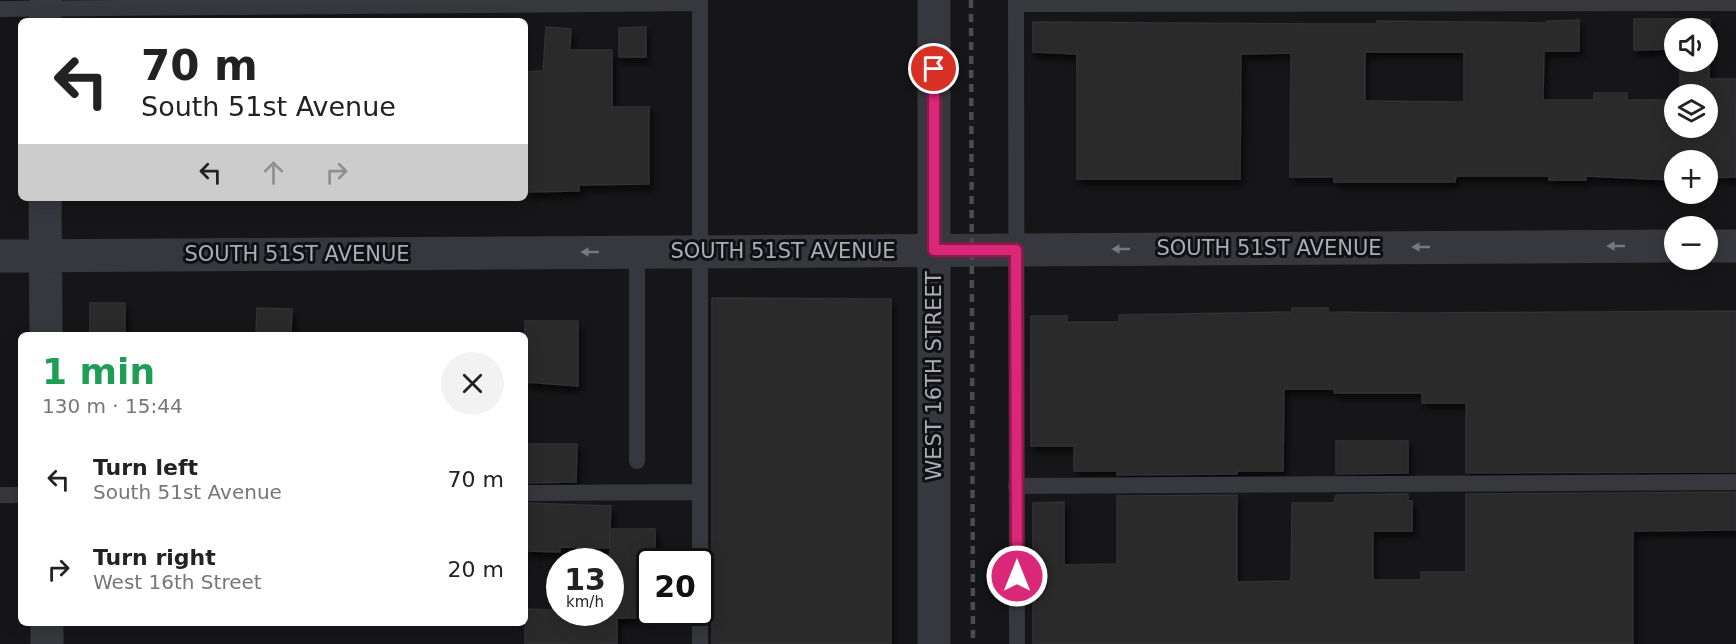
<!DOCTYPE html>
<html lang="en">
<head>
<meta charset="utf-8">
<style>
  :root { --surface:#fff; --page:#f2f2f2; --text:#222; --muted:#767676 }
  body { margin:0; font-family:"DejaVu Sans",sans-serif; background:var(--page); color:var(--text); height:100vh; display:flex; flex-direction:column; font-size:22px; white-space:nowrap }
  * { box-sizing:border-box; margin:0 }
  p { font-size:20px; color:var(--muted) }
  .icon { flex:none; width:33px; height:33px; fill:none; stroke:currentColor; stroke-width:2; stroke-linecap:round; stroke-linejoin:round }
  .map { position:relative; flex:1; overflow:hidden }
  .details { position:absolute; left:18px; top:332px; width:510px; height:294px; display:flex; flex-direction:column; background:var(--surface); border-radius:9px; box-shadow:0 3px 15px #0003 }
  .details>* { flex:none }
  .guide { position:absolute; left:18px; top:18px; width:510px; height:183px; border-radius:9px; box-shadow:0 3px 15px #0003; background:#fff; color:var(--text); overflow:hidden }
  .buttons { position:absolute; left:1664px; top:18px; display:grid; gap:12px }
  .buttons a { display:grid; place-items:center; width:54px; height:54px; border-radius:50%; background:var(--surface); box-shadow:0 3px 15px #0003; font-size:30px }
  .speed { position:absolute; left:546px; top:548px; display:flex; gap:12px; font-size:30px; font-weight:700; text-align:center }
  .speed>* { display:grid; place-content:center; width:78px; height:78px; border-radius:50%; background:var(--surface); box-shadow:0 3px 15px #0003; line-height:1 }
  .speed small { font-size:15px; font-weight:400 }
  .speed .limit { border:3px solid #111; border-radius:9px; background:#fff; color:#111 }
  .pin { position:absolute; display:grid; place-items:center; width:51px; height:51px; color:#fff; margin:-26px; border:3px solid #fff; border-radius:50%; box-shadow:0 2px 6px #0007 }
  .me { position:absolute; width:66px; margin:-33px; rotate:0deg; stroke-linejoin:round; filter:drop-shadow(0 0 4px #0008) }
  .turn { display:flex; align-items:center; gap:21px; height:126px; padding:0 24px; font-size:27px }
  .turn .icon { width:78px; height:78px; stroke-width:2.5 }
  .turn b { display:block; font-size:42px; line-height:51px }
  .lanes { display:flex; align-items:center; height:57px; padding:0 24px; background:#0003; justify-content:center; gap:30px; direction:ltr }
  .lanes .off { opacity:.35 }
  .round { display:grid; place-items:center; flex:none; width:63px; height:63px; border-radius:32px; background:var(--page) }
  .headline { display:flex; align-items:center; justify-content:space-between; height:102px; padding:0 24px }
  h1 { font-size:36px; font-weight:700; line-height:45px; color:#1e9e55 }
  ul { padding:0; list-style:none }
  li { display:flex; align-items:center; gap:18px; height:90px; padding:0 24px }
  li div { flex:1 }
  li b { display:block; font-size:22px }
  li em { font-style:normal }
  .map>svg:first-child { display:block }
  .building { fill:#29292c; stroke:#303034; stroke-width:1.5; fill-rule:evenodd; filter:url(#shadow) }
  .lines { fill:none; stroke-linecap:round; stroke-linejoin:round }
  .service { stroke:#37383d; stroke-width:16 }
  .minor { stroke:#37383d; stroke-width:33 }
  .tertiary { stroke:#37383d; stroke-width:33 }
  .rail { stroke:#4a4c52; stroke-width:4.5; stroke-dasharray:8 6; stroke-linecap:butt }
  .oneway { fill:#757881 }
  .route-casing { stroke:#8e194d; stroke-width:15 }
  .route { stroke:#db2777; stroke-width:10 }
  .labels { text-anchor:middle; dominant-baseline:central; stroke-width:6; stroke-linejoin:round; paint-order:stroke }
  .street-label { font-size:21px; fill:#a8adb8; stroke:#111113 }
</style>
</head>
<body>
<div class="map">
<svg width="1736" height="644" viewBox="0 0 1736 644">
  <defs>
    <filter id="shadow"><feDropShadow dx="3.5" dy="6" stdDeviation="3" flood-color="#0009"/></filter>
  </defs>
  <rect width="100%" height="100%" fill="#161618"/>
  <path class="building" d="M1634,19H1710L1709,79H1736V177L1707,178V160H1674V178L1672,180L1586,176V180H1549V176H1456L1455,182H1334V177H1290L1291,53L1241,54L1240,179H1077V54L1033,52V22L1321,24H1377V21L1547,23V21L1579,20V51H1544L1543,100H1594V93H1627V100H1674V128H1707V94H1680V62H1707V28H1674V49L1634,50ZM1365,52H1464V102L1365,101Z
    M546,27L571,29L570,50H612V107H649V184L579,185V191L525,192V72L543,71Z
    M646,27V57H619V28Z
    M712,298L891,299V644H712Z
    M90,303H125V334H90Z
    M257,308L292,309L291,334H256Z
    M1292,308H1328V312L1413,313L1736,311V472L1466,473V403H1422V393H1334V389H1284L1283,471H1237V474L1117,475V471H1074V446H1031V316H1067V322H1119V315L1292,312Z
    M525,321H578V386L525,382Z
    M1336,441H1408V473L1336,474Z
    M525,444H577L576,482L525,483Z
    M1736,492V530L1633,531V644H1033V503L1064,502V565L1117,564V496L1237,495V582L1291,581L1292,503H1334L1336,495L1408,494V501H1412V531H1373V580H1421V572H1466V494Z
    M525,503L611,506L609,548L560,547V552L525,551Z
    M610,529H655V561H650V618H617V644H525V609L610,612Z"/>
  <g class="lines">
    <path class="service" d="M700,0V561
      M1016,0L1017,644
      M1016,4L1736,3
      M0,9L700,3
      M637,252V461
      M1016,486L1736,482
      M525,493L700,492
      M0,495H21
      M700,612V644"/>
    <path class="minor" d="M45,0V21
      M45,198L46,334
      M1707,246H1736
      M0,256L1674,246
      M47,622V644"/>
    <path class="tertiary" d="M934,0V644"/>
    <path class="rail" d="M971,0L973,644"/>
  </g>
  <defs><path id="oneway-solid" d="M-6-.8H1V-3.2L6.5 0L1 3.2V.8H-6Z" transform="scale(1.5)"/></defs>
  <g class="oneway">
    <use href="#oneway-solid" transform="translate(1616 246) rotate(180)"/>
    <use href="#oneway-solid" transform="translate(1421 247) rotate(180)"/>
    <use href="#oneway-solid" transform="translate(1121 249) rotate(180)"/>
    <use href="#oneway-solid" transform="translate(590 252) rotate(180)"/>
  </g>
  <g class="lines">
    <defs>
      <path id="route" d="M934,69V250H1016L1017,576"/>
    </defs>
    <use href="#route" class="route-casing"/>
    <use href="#route" class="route"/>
  </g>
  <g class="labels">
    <g class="street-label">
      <text x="1269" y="248">SOUTH 51ST AVENUE</text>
      <text x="783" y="251">SOUTH 51ST AVENUE</text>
      <text x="297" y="254">SOUTH 51ST AVENUE</text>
      <text transform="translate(934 376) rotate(-90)">WEST 16TH STREET</text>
    </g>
  </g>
</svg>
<div class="buttons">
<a><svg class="icon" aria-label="sound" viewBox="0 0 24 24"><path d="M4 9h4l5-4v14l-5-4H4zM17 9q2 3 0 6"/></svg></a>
<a><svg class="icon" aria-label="layers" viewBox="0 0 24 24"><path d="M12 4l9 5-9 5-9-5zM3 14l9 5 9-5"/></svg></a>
<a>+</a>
<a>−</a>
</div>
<div class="speed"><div>13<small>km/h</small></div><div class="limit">20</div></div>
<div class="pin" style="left:934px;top:69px;background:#d93025"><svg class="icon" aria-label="arrive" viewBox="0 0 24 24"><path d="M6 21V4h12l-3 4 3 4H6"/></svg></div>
<svg class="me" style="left:1017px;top:576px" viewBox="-20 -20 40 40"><circle r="17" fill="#db2777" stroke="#fff" stroke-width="3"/><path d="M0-11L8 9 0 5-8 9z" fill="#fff"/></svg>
<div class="guide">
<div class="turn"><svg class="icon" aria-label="left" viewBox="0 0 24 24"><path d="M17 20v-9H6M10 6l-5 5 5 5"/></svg><div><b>70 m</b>South 51st Avenue</div></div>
<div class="lanes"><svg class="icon" aria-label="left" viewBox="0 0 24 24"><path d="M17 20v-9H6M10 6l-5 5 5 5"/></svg><svg class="icon off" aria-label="ahead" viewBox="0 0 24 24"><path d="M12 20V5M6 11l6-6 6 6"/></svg><svg class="icon off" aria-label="right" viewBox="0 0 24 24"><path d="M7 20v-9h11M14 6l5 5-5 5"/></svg></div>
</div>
<section class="details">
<div class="headline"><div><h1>1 min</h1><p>130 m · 15:44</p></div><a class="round"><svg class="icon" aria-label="close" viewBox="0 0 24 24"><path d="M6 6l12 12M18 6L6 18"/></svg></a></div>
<ul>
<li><svg class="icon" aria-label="left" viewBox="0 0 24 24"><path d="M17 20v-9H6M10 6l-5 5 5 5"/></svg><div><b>Turn left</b><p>South 51st Avenue</p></div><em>70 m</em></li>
<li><svg class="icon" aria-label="right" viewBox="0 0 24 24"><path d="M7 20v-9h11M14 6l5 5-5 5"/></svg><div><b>Turn right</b><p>West 16th Street</p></div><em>20 m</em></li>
</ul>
</section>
</div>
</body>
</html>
